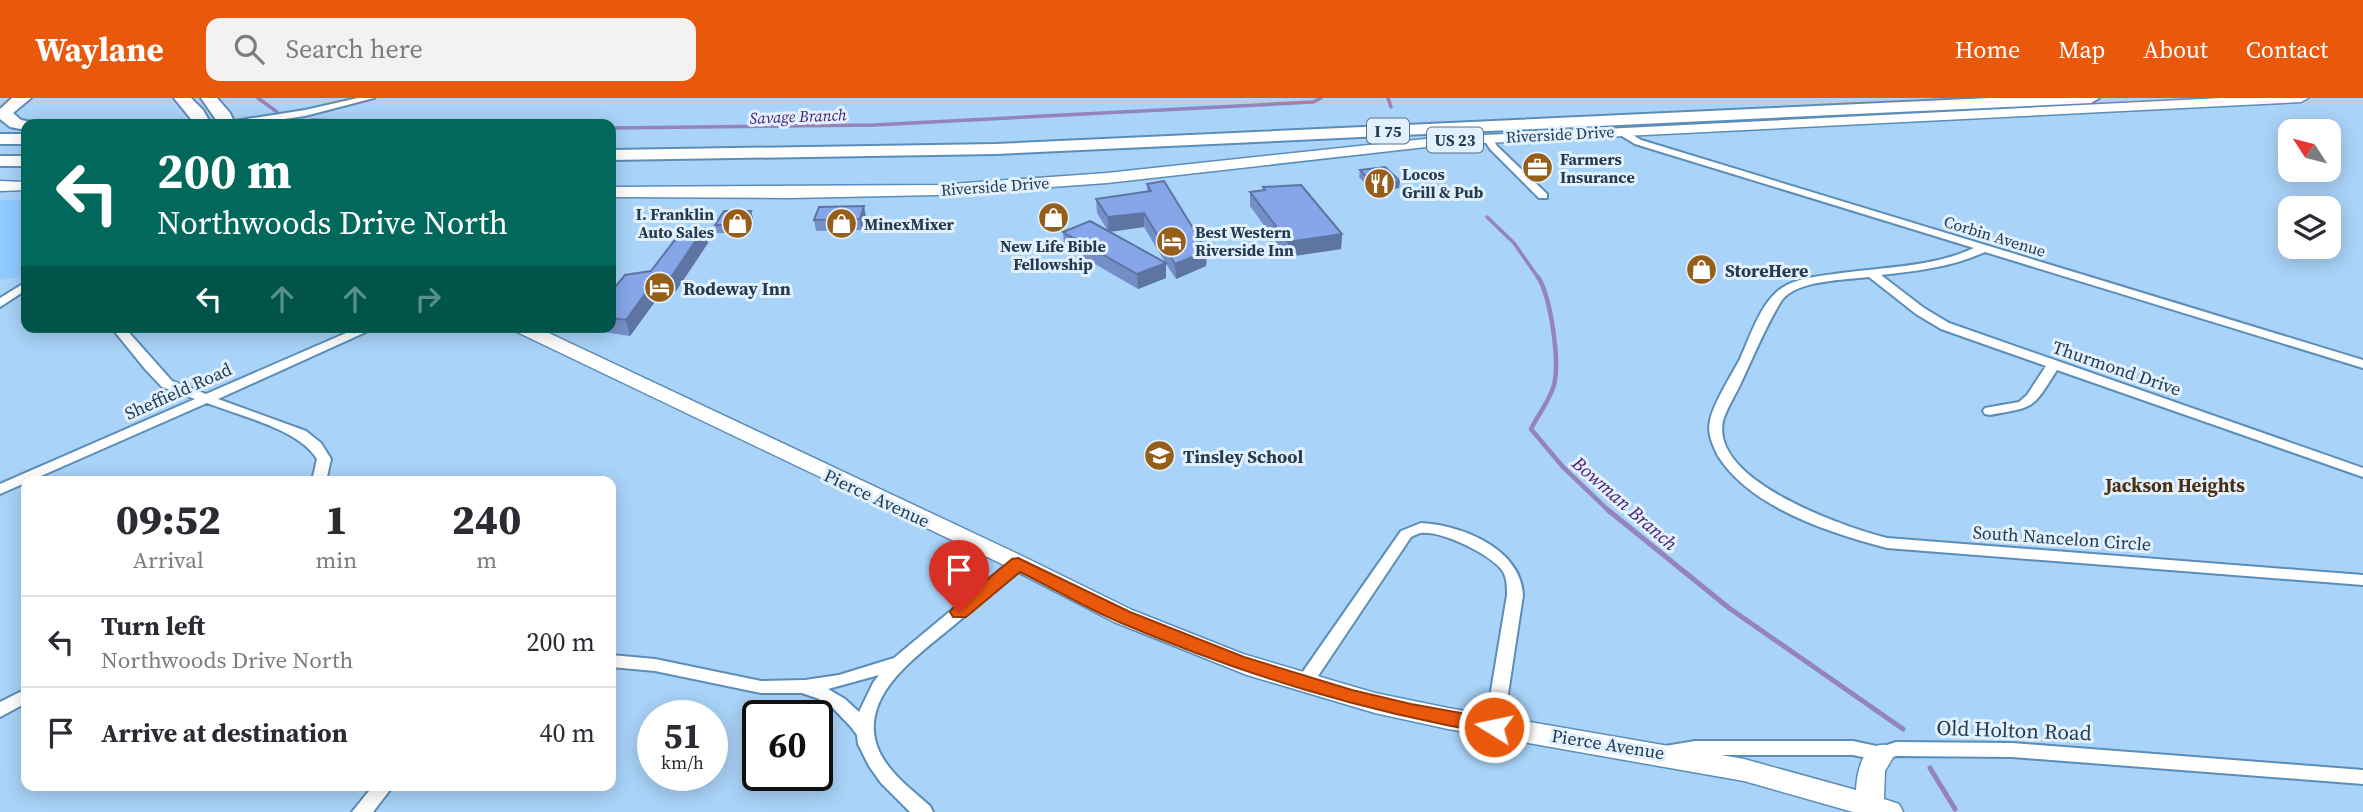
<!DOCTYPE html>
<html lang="en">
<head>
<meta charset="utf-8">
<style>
  :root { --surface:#fff; --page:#f2f2f3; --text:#2b2b33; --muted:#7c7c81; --line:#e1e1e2; --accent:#ea580c }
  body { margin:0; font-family:"Source Serif 4",serif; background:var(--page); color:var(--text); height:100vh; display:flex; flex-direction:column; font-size:26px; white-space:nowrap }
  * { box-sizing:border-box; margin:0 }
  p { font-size:23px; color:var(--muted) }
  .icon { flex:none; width:38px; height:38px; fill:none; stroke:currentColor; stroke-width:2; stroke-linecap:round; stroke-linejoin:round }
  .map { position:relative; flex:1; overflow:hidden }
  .details { position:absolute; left:21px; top:378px; width:595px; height:315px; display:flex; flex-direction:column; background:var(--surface); border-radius:14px; box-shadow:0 4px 18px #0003 }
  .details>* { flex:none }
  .top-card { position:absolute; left:21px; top:21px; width:595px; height:214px; border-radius:14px; box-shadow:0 4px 18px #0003; background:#00695c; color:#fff; overflow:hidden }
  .needle { width:46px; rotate:306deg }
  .controls { position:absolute; left:2278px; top:21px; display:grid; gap:14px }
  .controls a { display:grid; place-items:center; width:63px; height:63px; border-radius:14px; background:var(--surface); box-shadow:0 4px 18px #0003; font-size:35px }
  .speed { position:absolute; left:637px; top:602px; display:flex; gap:14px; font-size:35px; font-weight:700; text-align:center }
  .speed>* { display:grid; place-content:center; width:91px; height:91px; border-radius:50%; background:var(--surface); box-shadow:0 4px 18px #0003; line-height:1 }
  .speed small { font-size:18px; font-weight:400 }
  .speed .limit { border:4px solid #111; border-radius:10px; background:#fff; color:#111 }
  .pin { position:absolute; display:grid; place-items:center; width:60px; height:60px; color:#fff; margin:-72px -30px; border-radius:50% 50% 50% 0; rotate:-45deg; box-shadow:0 0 7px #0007 }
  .pin .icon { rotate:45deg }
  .me { position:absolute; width:77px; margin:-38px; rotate:280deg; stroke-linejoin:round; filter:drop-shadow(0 0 5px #0008) }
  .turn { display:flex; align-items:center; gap:24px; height:147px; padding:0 21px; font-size:32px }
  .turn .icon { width:91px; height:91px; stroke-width:2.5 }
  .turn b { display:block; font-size:49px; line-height:60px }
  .lanes { display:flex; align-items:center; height:66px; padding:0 21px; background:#0003; justify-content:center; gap:35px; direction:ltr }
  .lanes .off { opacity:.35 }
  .eta { display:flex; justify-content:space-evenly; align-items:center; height:119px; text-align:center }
  .eta b { font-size:42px; font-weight:800; line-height:49px }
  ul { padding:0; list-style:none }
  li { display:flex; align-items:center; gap:21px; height:91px; padding:0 21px; border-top:2px solid var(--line) }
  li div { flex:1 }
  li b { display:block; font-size:26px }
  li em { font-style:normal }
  header { display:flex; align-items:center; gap:42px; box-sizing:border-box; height:98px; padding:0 35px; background:var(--accent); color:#fff }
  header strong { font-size:33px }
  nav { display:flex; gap:38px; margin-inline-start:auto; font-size:24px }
  .search { width:490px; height:63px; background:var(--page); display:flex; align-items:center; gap:18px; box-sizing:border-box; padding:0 24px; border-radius:14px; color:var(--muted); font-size:26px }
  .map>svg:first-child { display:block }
  .built { fill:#8fcbff }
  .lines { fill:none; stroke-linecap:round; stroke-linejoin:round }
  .stream-far2 { stroke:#9484bb; stroke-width:3.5 }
  .stream-far1 { stroke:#9484bb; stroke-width:4.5 }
  .stream { stroke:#9484bb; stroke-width:5 }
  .street-casing { stroke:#5a8db8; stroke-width:4 }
  .primary-casing { stroke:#5a8db8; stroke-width:3 }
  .highway-casing { stroke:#5a8db8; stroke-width:4 }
  .street { fill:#fff; fill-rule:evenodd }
  .primary { fill:#fff; fill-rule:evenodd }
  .highway { fill:#fff; fill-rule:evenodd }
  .wall { fill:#748fc8; fill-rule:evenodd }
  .shaded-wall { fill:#5e74a3 }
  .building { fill:#87a6e9; stroke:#5e74a3; stroke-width:2 }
  .route { fill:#ea580c; stroke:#983908; stroke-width:2 }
  .labels { text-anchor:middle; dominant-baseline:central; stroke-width:6; stroke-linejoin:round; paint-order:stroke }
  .far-water-label { font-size:16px; font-style:italic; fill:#4c2071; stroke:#e1f1ff }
  .shield { fill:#e1f1ff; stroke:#5d7182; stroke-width:2 }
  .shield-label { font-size:16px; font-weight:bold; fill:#253a4d }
  .far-street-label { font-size:16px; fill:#253a4d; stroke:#e1f1ff }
  .far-poi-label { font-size:16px; font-weight:bold; fill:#253a4d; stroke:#e1f1ff; text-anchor:start }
  .poi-label { font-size:18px; font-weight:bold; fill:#253a4d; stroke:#e1f1ff; text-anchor:start }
  .street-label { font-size:18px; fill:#253a4d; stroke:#e1f1ff }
  .neighbourhood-label { font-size:19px; font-weight:bold; fill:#4b2f11; stroke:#e1f1ff }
  .water-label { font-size:19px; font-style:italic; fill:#4c2071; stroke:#e1f1ff }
  .near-street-label { font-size:21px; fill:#253a4d; stroke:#e1f1ff }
</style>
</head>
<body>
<header>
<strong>Waylane</strong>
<div class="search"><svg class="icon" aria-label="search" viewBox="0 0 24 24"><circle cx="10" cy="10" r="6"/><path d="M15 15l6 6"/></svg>Search here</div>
<nav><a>Home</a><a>Map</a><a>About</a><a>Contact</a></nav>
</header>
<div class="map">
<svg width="2363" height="714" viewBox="0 0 2363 714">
  <rect width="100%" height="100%" fill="#a9d3f8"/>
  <path class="built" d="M0,102H26V178L0,182Z"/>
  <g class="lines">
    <path class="stream-far2" d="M258,0L277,14
      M1388,0L1391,9
      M311,22L441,26
      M611,30L874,27L1313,4L1321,0
      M1487,119L1514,145L1539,181"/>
    <path class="stream-far1" d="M1538,179C1551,199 1560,264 1554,287C1550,302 1538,317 1531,331L1563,369L1610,414"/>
    <path class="stream" d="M1608,412L1729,510L1903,631
      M1930,670L1955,711"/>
    <defs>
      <path id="street" d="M358,0H374L305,18L250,26H229L234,23L305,12Z
        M1617,31H1623L1641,42L2363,262V270L1985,154C1952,169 1917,173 1881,177L1924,210L1949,225L2363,370V379L2057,272C2032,311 2036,309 1990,317L1985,316L1983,313L1985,310L2019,304L2027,297L2046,268L1941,231L1916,216L1869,179C1845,182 1797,182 1782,202C1765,229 1753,260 1739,289C1734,299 1726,312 1723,323C1710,383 1844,429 1887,440L2363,477V487L1887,450C1830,435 1751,410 1718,358C1713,348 1707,335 1710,323C1713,306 1731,278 1740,261C1751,237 1762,199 1787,187C1801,180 1819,178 1834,176C1881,169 1931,170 1974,150L1635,46L1617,35Z
        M1485,38H1491L1497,48L1547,96V100H1539L1490,51L1483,40Z
        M26,184V192L0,209V200Z
        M111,229H124L172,283L206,296L360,229H377L218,301L306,333L321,345L331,361L326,383H312L317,361C299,331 240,318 207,305L0,396V386L195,301L162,289L145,271Z
        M1421,425C1462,427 1521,451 1523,497L1503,629L1500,634L1494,636L1488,634L1485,629L1507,497C1507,488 1507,478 1501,471C1489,456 1441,432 1421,435C1419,435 1413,438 1411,439L1310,590L1304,591L1298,590L1295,585L1401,433Z
        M1018,460L1023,461L1026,465L1023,469C1000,489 977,508 953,528C920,556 859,596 877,648C886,673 911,691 930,708L933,714H910L881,685L869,668L858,646L857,637L851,629L833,610L819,601L802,595H761L655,573L611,569V557L655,561L761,583L805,582L839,577L894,560L1013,461ZM879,577L873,585L859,614L845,601L828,591Z
        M26,591V605L0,619V604Z
        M1695,643H1853L1881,649L1896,644L2012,645L2363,672V686L2012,659L1896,658L1881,663L1853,657H1695L1671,660L1665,658L1662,653L1665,648Z
        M373,688H393L373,714H352Z"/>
      <path id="primary" d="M2221,0H2308L2301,4L1444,47L1107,85L938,97L789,100L611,99V89L938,87L1107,75L1444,39Z
        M0,83L26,84V92L0,93Z
        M512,229H536L1020,457L1132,512L1243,556L1375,595L1448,610L1744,661L1856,692C1857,671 1864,640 1891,648L1895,656L1885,673L1884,701L1899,706L1903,714H1853L1744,683L1448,631L1375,615L1247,577L1114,524L1004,467L515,233Z"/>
      <path id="highway" d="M12,0H31L13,15L21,22L32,24L34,26H26V32L10,29L0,21V11Z
        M174,0H191L203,12L211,26H195Z
        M201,0H217L230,15L235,26H219Z
        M1990,0H2099L2091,5L996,56L611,62V52L996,46Z
        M0,36H26V46H0Z
        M0,58H26V68H0Z"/>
    </defs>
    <use href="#street" class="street-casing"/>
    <use href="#primary" class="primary-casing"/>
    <use href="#highway" class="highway-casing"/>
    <use href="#street" class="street"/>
    <use href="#primary" class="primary"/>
    <use href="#highway" class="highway"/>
  </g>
  <path class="wall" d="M1360,72L1400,83L1399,90L1373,94L1359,79Z
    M1147,86L1207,153L1206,168L1176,181L1166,166V180L1138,191L1064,148L1063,134L1108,133L1097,115L1096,101L1147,93ZM1144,129L1165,164L1109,134Z
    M1263,89L1342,136L1341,151L1287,159L1250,108V94L1263,92Z
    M751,113L753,121L744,135H717L715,127Z
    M866,119L861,132L816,133L814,122Z
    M704,130L708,145L676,193L662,194L630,238L597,233L595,229H611V194L651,173Z"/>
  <path class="shaded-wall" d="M1400,83L1399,90L1373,94L1374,87Z
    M864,108L866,119L861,132L860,121Z
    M751,113L753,121L744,135L742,127Z
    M1144,115V129L1108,134V119Z
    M704,130L708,145L676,193L672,178Z
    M1342,136L1341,151L1287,159L1288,144Z
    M1207,153L1206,168L1176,181L1175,166Z
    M1166,165V180L1138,191L1137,176Z
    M658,178L662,194L630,238L626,222Z"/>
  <path class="building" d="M1385,69L1400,83L1374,87L1360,72Z
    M1164,83L1207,153L1175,166L1144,115L1108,119L1096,101L1151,93L1147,86Z
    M1301,87L1342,136L1288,144L1250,94L1265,92L1263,89Z
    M864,108L860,121L814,122L819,109Z
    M724,113H751L742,127H715Z
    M1090,123L1166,165L1137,176L1063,134Z
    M684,130H704L672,178H658L626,222L611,220V194L625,177L651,173Z"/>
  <path class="route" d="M1018,460L1130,514L1244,559L1352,592L1411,606L1494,621L1502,623L1505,629L1502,634L1494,636C1362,613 1243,577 1119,524C1085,510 1053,490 1020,474L966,519H953L950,514L953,510L1012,461Z"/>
  <defs>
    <symbol id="office-disc" viewBox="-11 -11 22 22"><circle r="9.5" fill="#975e1a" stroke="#e1f1ff"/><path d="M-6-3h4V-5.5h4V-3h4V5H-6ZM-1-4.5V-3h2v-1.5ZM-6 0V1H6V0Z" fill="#fff"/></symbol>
    <symbol id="restaurant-disc" viewBox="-11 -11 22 22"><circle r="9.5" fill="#975e1a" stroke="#e1f1ff"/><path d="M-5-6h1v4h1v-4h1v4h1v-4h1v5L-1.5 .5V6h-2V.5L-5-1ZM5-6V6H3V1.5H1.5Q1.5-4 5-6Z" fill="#fff"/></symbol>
    <symbol id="shop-disc" viewBox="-11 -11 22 22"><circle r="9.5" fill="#975e1a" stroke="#e1f1ff"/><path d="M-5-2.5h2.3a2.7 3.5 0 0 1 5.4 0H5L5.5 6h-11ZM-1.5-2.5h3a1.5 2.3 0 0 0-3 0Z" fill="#fff"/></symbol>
    <symbol id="hotel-disc" viewBox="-11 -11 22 22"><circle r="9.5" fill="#975e1a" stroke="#e1f1ff"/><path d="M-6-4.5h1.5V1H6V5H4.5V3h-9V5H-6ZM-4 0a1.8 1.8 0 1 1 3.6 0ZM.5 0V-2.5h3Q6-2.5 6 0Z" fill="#fff"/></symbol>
    <symbol id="school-disc" viewBox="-11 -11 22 22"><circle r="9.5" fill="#975e1a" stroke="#e1f1ff"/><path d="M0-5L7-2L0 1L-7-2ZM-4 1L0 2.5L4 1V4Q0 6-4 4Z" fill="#fff"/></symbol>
  </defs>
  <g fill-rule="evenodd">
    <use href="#office-disc" x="1520" y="52" width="35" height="35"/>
    <use href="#restaurant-disc" x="1362" y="68" width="35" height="35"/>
    <use href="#shop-disc" x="1036" y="102" width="35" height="35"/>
    <use href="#shop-disc" x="720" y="108" width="35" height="35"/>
    <use href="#shop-disc" x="824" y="108" width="35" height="35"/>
    <use href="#hotel-disc" x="1154" y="126" width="35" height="35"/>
    <use href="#shop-disc" x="1684" y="154" width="35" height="35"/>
    <use href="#hotel-disc" x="642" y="172" width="35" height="35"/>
    <use href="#school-disc" x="1142" y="340" width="35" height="35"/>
  </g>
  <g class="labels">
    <g class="far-water-label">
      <text transform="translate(798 18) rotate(-2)">Savage Branch</text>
    </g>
    <g class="shield">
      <rect x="1367" y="20.5" width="42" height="25" rx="5"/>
      <rect x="1427" y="29.5" width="56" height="25" rx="5"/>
    </g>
    <g class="shield-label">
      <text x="1388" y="33">I 75</text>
      <text x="1455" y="42">US 23</text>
    </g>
    <g class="far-street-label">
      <text transform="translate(1560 36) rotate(-3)">Riverside Drive</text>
      <text transform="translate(995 88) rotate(-4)">Riverside Drive</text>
      <text transform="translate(1995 138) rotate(17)">Corbin Avenue</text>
    </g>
    <g class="far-poi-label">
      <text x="1560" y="61">Farmers<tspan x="1560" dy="18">Insurance</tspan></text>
      <text x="1402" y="76">Locos<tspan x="1402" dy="18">Grill &amp; Pub</tspan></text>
      <text x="714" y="116" text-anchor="end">I. Franklin<tspan x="714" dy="18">Auto Sales</tspan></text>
      <text x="864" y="126">MinexMixer</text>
      <text x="1195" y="134">Best Western<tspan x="1195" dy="18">Riverside Inn</tspan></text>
      <text x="1053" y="148" text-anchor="middle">New Life Bible<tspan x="1053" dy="18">Fellowship</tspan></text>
    </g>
    <g class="poi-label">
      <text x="1725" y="172">StoreHere</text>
      <text x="683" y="190">Rodeway Inn</text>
      <text x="1183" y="358">Tinsley School</text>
    </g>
    <g class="street-label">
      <text transform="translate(2117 270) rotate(19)">Thurmond Drive</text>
      <text transform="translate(178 293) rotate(-24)">Sheffield Road</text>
      <text transform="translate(877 400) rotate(25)">Pierce Avenue</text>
      <text transform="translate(2062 440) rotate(4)">South Nancelon Circle</text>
      <text transform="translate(1608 646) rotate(9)">Pierce Avenue</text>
    </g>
    <g class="neighbourhood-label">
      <text x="2175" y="387">Jackson Heights</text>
    </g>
    <g class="water-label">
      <text transform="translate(1625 405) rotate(41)">Bowman Branch</text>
    </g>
    <g class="near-street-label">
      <text transform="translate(2014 632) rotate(2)">Old Holton Road</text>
    </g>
  </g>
</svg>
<div class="controls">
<a><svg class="needle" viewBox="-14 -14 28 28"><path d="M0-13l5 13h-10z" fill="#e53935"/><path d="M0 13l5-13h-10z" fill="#7c7c81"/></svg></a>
<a><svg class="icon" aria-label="layers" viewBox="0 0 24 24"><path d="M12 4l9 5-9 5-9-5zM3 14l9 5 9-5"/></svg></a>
</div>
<div class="speed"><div>51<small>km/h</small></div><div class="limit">60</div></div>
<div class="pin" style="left:959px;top:514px;background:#d93025"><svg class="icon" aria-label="arrive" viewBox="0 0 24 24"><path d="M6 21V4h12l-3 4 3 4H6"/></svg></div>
<svg class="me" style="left:1494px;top:629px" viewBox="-20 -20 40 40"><circle r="17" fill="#ea580c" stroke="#fff" stroke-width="3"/><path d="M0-11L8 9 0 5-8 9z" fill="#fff"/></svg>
<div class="top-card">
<div class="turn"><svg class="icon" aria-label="left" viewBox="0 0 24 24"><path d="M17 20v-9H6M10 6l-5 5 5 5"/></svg><div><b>200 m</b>Northwoods Drive North</div></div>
<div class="lanes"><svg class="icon" aria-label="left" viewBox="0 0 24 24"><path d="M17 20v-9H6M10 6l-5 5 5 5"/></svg><svg class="icon off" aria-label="ahead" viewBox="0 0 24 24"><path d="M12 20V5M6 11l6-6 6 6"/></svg><svg class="icon off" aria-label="ahead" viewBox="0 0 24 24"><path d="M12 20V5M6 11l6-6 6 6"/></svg><svg class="icon off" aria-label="right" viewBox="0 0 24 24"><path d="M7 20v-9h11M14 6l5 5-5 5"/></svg></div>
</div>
<section class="details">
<div class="eta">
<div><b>09:52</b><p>Arrival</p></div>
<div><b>1</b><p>min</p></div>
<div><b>240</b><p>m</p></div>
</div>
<ul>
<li><svg class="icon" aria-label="left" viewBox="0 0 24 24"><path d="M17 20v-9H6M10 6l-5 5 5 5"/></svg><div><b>Turn left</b><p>Northwoods Drive North</p></div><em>200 m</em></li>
<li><svg class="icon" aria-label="arrive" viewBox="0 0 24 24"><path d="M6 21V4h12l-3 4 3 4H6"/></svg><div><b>Arrive at destination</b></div><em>40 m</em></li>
</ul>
</section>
</div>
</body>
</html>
